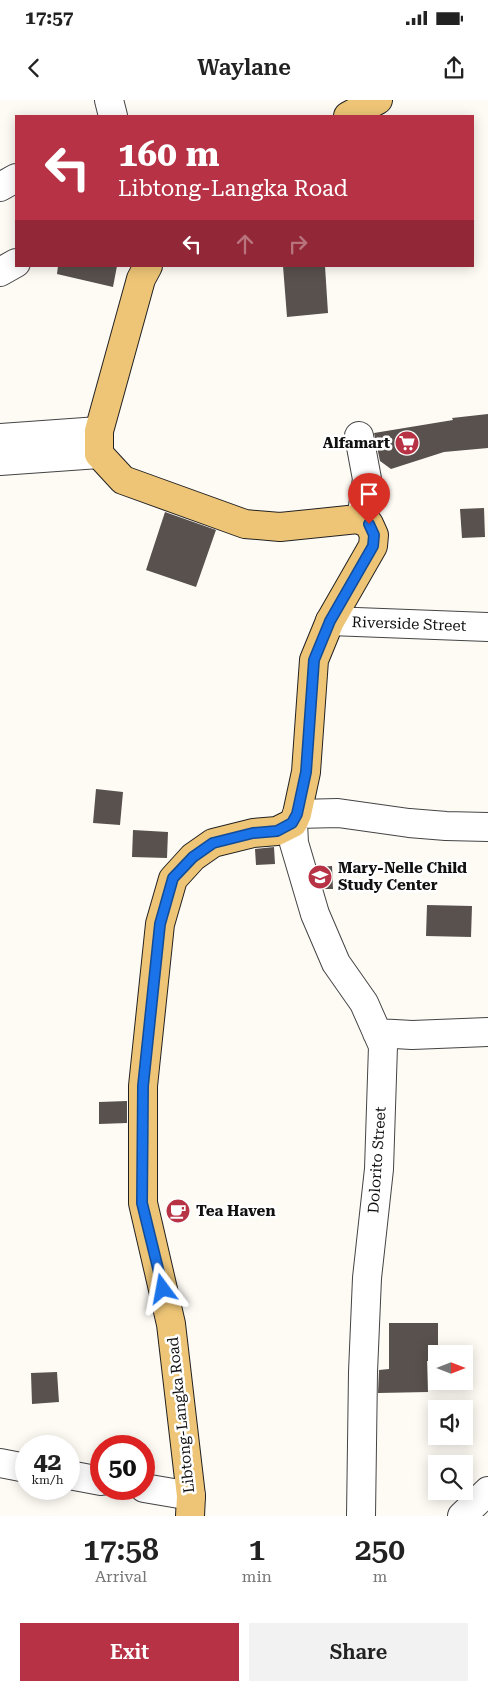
<!DOCTYPE html>
<html lang="en">
<head>
<meta charset="utf-8">
<style>
  :root { --surface:#fff; --page:#f2f2f2; --text:#222; --muted:#767676; --accent:#b73245 }
  body { margin:0; font-family:"Roboto Serif",serif; background:var(--page); color:var(--text); height:100vh; display:flex; flex-direction:column; font-size:19px; white-space:nowrap }
  * { box-sizing:border-box; margin:0 }
  p { font-size:16px; color:var(--muted) }
  .icon { flex:none; width:28px; height:28px; fill:none; stroke:currentColor; stroke-width:2; stroke-linecap:round; stroke-linejoin:round }
  .map { position:relative; height:1416px; overflow:hidden }
  .sheet { display:flex; flex-direction:column; background:var(--surface); flex:1 }
  .sheet>* { flex:none }
  .hud { position:absolute; left:15px; top:15px; width:459px; height:152px; border-radius:0px; box-shadow:0 2px 12px #0003; background:#b73245; color:#fff; overflow:hidden }
  .needle { width:32px; rotate:90deg }
  .buttons { position:absolute; left:428px; top:1245px; display:grid; gap:10px }
  .buttons a { display:grid; place-items:center; width:45px; height:45px; border-radius:0px; background:var(--surface); box-shadow:0 2px 12px #0003; font-size:25px }
  .speed { position:absolute; left:15px; top:1335px; display:flex; gap:10px; font-size:25px; font-weight:700; text-align:center }
  .speed>* { display:grid; place-content:center; width:65px; height:65px; border-radius:50%; background:var(--surface); box-shadow:0 2px 12px #0003; line-height:1 }
  .speed small { font-size:12px; font-weight:400 }
  .speed .limit { border:8px solid #d22; background:#fff; color:#111 }
  .pin { position:absolute; display:grid; place-items:center; width:42px; height:42px; color:#fff; margin:-51px -21px; border-radius:50% 50% 50% 0; rotate:-45deg; box-shadow:0 0 5px #0007 }
  .pin .icon { rotate:45deg }
  .me { position:absolute; width:55px; margin:-28px; rotate:347deg; stroke-linejoin:round; filter:drop-shadow(0 0 4px #0008) }
  .turn { display:flex; align-items:center; gap:18px; height:105px; padding:0 20px; font-size:22px }
  .turn .icon { width:65px; height:65px; stroke-width:2.5 }
  .turn b { display:block; font-size:35px; line-height:42px }
  .lanes { display:flex; align-items:center; height:48px; padding:0 20px; background:#0003; justify-content:center; gap:25px; direction:ltr }
  .lanes .off { opacity:.35 }
  .eta { display:flex; justify-content:space-evenly; align-items:center; height:85px; text-align:center }
  .eta b { font-size:30px; font-weight:600; line-height:35px }
  .button { display:flex; gap:10px; margin-top:auto; padding:10px 20px }
  .button a { flex:1; height:58px; border-radius:0px; background:var(--accent); color:#fff; font-size:20px; font-weight:600; line-height:58px; text-align:center }
  .button a+a { background:var(--page); color:var(--text) }
  .status { display:flex; justify-content:space-between; align-items:center; height:35px; padding:0 25px; background:var(--surface); direction:ltr }
  .status svg { height:14px; fill:currentColor }
  header { display:flex; justify-content:space-between; align-items:center; height:65px; padding:0 20px; background:var(--surface); font-size:22px; font-weight:600 }
  .map>svg:first-child { display:block }
  .building { fill:#58514e }
  .lines { fill:none; stroke-linecap:round; stroke-linejoin:round }
  .minor-casing { stroke:#444; stroke-width:30 }
  .major-casing { stroke:#222; stroke-width:30 }
  .minor { stroke:#fff; stroke-width:28 }
  .major { stroke:#eec576; stroke-width:28 }
  .route-casing { stroke:#114b97; stroke-width:12 }
  .route { stroke:#1a73e8; stroke-width:9 }
  .labels { text-anchor:middle; dominant-baseline:central; stroke-width:5; stroke-linejoin:round; paint-order:stroke }
  .poi-label { font-size:15px; font-weight:bold; fill:#111; stroke:#fff; text-anchor:start }
  .street-label { font-size:15px; fill:#111; stroke:#fff }
</style>
</head>
<body>
<div class="status"><b>17:57</b><svg viewBox="0 0 49 12"><path d="M0 12V9h3v3zM5 12V6h3v6zM10 12V3h3v9zM15 12V0h3v12zM26 1h20v11H26zM47 4h2v5h-2z"/></svg></div>
<header><svg class="icon" aria-label="back" viewBox="0 0 24 24"><path d="M15 5l-7 7 7 7"/></svg>Waylane<svg class="icon" aria-label="share" viewBox="0 0 24 24"><path d="M12 15V3M7 8l5-5 5 5M5 13v7h14v-7"/></svg></header>
<div class="map">
<svg width="488" height="1416" viewBox="0 0 488 1416">
  <rect width="100%" height="100%" fill="#fefbf5"/>
  <path class="building" d="M58,166H117L113,187L57,174Z
    M283,166H325L328,213L287,217Z
    M488,314V348L444,352L391,369L380,361L374,333L453,320L452,318Z
    M484,408L485,437L462,438L460,409Z
    M165,412L216,430L196,487L146,470Z
    M96,689L123,692L120,725L93,723Z
    M133,730L168,732L167,758L132,757Z
    M274,747L275,764L256,765L255,749Z
    M332,766L333,789H324L317,767Z
    M427,805L472,806L471,837L426,836Z
    M127,1001V1023L99,1024V1002Z
    M389,1223H438V1254H436V1261H427L428,1292L378,1293L379,1270L389,1269Z
    M57,1272L59,1302L32,1304L31,1273Z"/>
  <g class="lines">
    <defs>
      <path id="minor" d="M109,0L113,16
        M0,87L16,78
        M0,172L16,163
        M359,336L367,379L361,420
        M0,338L99,331
        M0,361L99,354
        M330,521L488,527
        M297,714L338,713L409,723L446,726L488,727
        M293,723L294,743L315,814L336,863L364,903L383,946L379,1069L367,1178L363,1272L361,1416
        M377,933L412,935L488,932
        M0,1363L26,1368
        M69,1375L101,1381
        M144,1388L191,1396
        M462,1416L488,1391"/>
      <path id="major" d="M348,16L378,0
        M148,166L141,179L99,331V354L123,380L245,424L280,427L358,419L369,424L374,435L373,446L330,521L314,560L306,672L297,714L293,723L277,731L253,733L213,743L193,757L173,779L160,824L143,986V1103L171,1224L191,1396L190,1416"/>
    </defs>
    <use href="#minor" class="minor-casing"/>
    <use href="#major" class="major-casing"/>
    <use href="#minor" class="minor"/>
    <use href="#major" class="major"/>
  </g>
  <g class="lines">
    <defs>
      <path id="route" d="M163,1189L142,1103L143,986L160,824L173,778L193,757L213,743L253,733L277,731L292,723L297,714L306,672L314,560L330,521L373,446L374,435L369,424"/>
    </defs>
    <use href="#route" class="route-casing"/>
    <use href="#route" class="route"/>
  </g>
  <defs>
    <symbol id="supermarket-disc" viewBox="-11 -11 22 22"><circle r="9.5" fill="#b73245" stroke="#fff"/><path d="M-6-5.5h2.5l.6 2H6L4.5 2H-2.5L-4.4-4H-6ZM-1.5 3.2a1.3 1.3 0 1 0 .1 0ZM3 3.2a1.3 1.3 0 1 0 .1 0Z" fill="#fff"/></symbol>
    <symbol id="school-disc" viewBox="-11 -11 22 22"><circle r="9.5" fill="#b73245" stroke="#fff"/><path d="M0-5L7-2L0 1L-7-2ZM-4 1L0 2.5L4 1V4Q0 6-4 4Z" fill="#fff"/></symbol>
    <symbol id="cafe-disc" viewBox="-11 -11 22 22"><circle r="9.5" fill="#b73245" stroke="#fff"/><path d="M-5.5-4.5H6V0H3Q3 3.5 0 3.5H-2.5Q-5.5 3.5-5.5 0ZM3-3.2v2h1.7v-2ZM-6 4.5H4V6H-6Z" fill="#fff"/></symbol>
  </defs>
  <g fill-rule="evenodd">
    <use href="#supermarket-disc" x="393" y="329" width="28" height="28"/>
    <use href="#school-disc" x="306" y="763" width="28" height="28"/>
    <use href="#cafe-disc" x="164" y="1097" width="28" height="28"/>
  </g>
  <g class="labels">
    <g class="poi-label">
      <text x="390" y="343" text-anchor="end">Alfamart</text>
      <text x="338" y="768">Mary-Nelle Child<tspan x="338" dy="17">Study Center</tspan></text>
      <text x="196" y="1111">Tea Haven</text>
    </g>
    <g class="street-label">
      <text transform="translate(409 524) rotate(2)">Riverside Street</text>
      <text transform="translate(377 1060) rotate(-86)">Dolorito Street</text>
      <text transform="translate(181 1315) rotate(-96)">Libtong-Langka Road</text>
    </g>
  </g>
</svg>
<div class="buttons">
<a><svg class="needle" viewBox="-14 -14 28 28"><path d="M0-13l5 13h-10z" fill="#e53935"/><path d="M0 13l5-13h-10z" fill="#767676"/></svg></a>
<a><svg class="icon" aria-label="sound" viewBox="0 0 24 24"><path d="M4 9h4l5-4v14l-5-4H4zM17 9q2 3 0 6"/></svg></a>
<a><svg class="icon" aria-label="search" viewBox="0 0 24 24"><circle cx="10" cy="10" r="6"/><path d="M15 15l6 6"/></svg></a>
</div>
<div class="speed"><div>42<small>km/h</small></div><div class="limit">50</div></div>
<div class="pin" style="left:369px;top:424px;background:#d93025"><svg class="icon" aria-label="arrive" viewBox="0 0 24 24"><path d="M6 21V4h12l-3 4 3 4H6"/></svg></div>
<svg class="me" style="left:163px;top:1189px" viewBox="-20 -20 40 40"><path d="M0-17L14 15 0 8-14 15z" fill="#1a73e8" stroke="#fff" stroke-width="4"/></svg>
<div class="hud">
<div class="turn"><svg class="icon" aria-label="left" viewBox="0 0 24 24"><path d="M17 20v-9H6M10 6l-5 5 5 5"/></svg><div><b>160 m</b>Libtong-Langka Road</div></div>
<div class="lanes"><svg class="icon" aria-label="left" viewBox="0 0 24 24"><path d="M17 20v-9H6M10 6l-5 5 5 5"/></svg><svg class="icon off" aria-label="ahead" viewBox="0 0 24 24"><path d="M12 20V5M6 11l6-6 6 6"/></svg><svg class="icon off" aria-label="right" viewBox="0 0 24 24"><path d="M7 20v-9h11M14 6l5 5-5 5"/></svg></div>
</div>
</div>
<section class="sheet">
<div class="eta">
<div><b>17:58</b><p>Arrival</p></div>
<div><b>1</b><p>min</p></div>
<div><b>250</b><p>m</p></div>
</div>
<div class="button"><a>Exit</a><a>Share</a></div>
</section>
</body>
</html>
